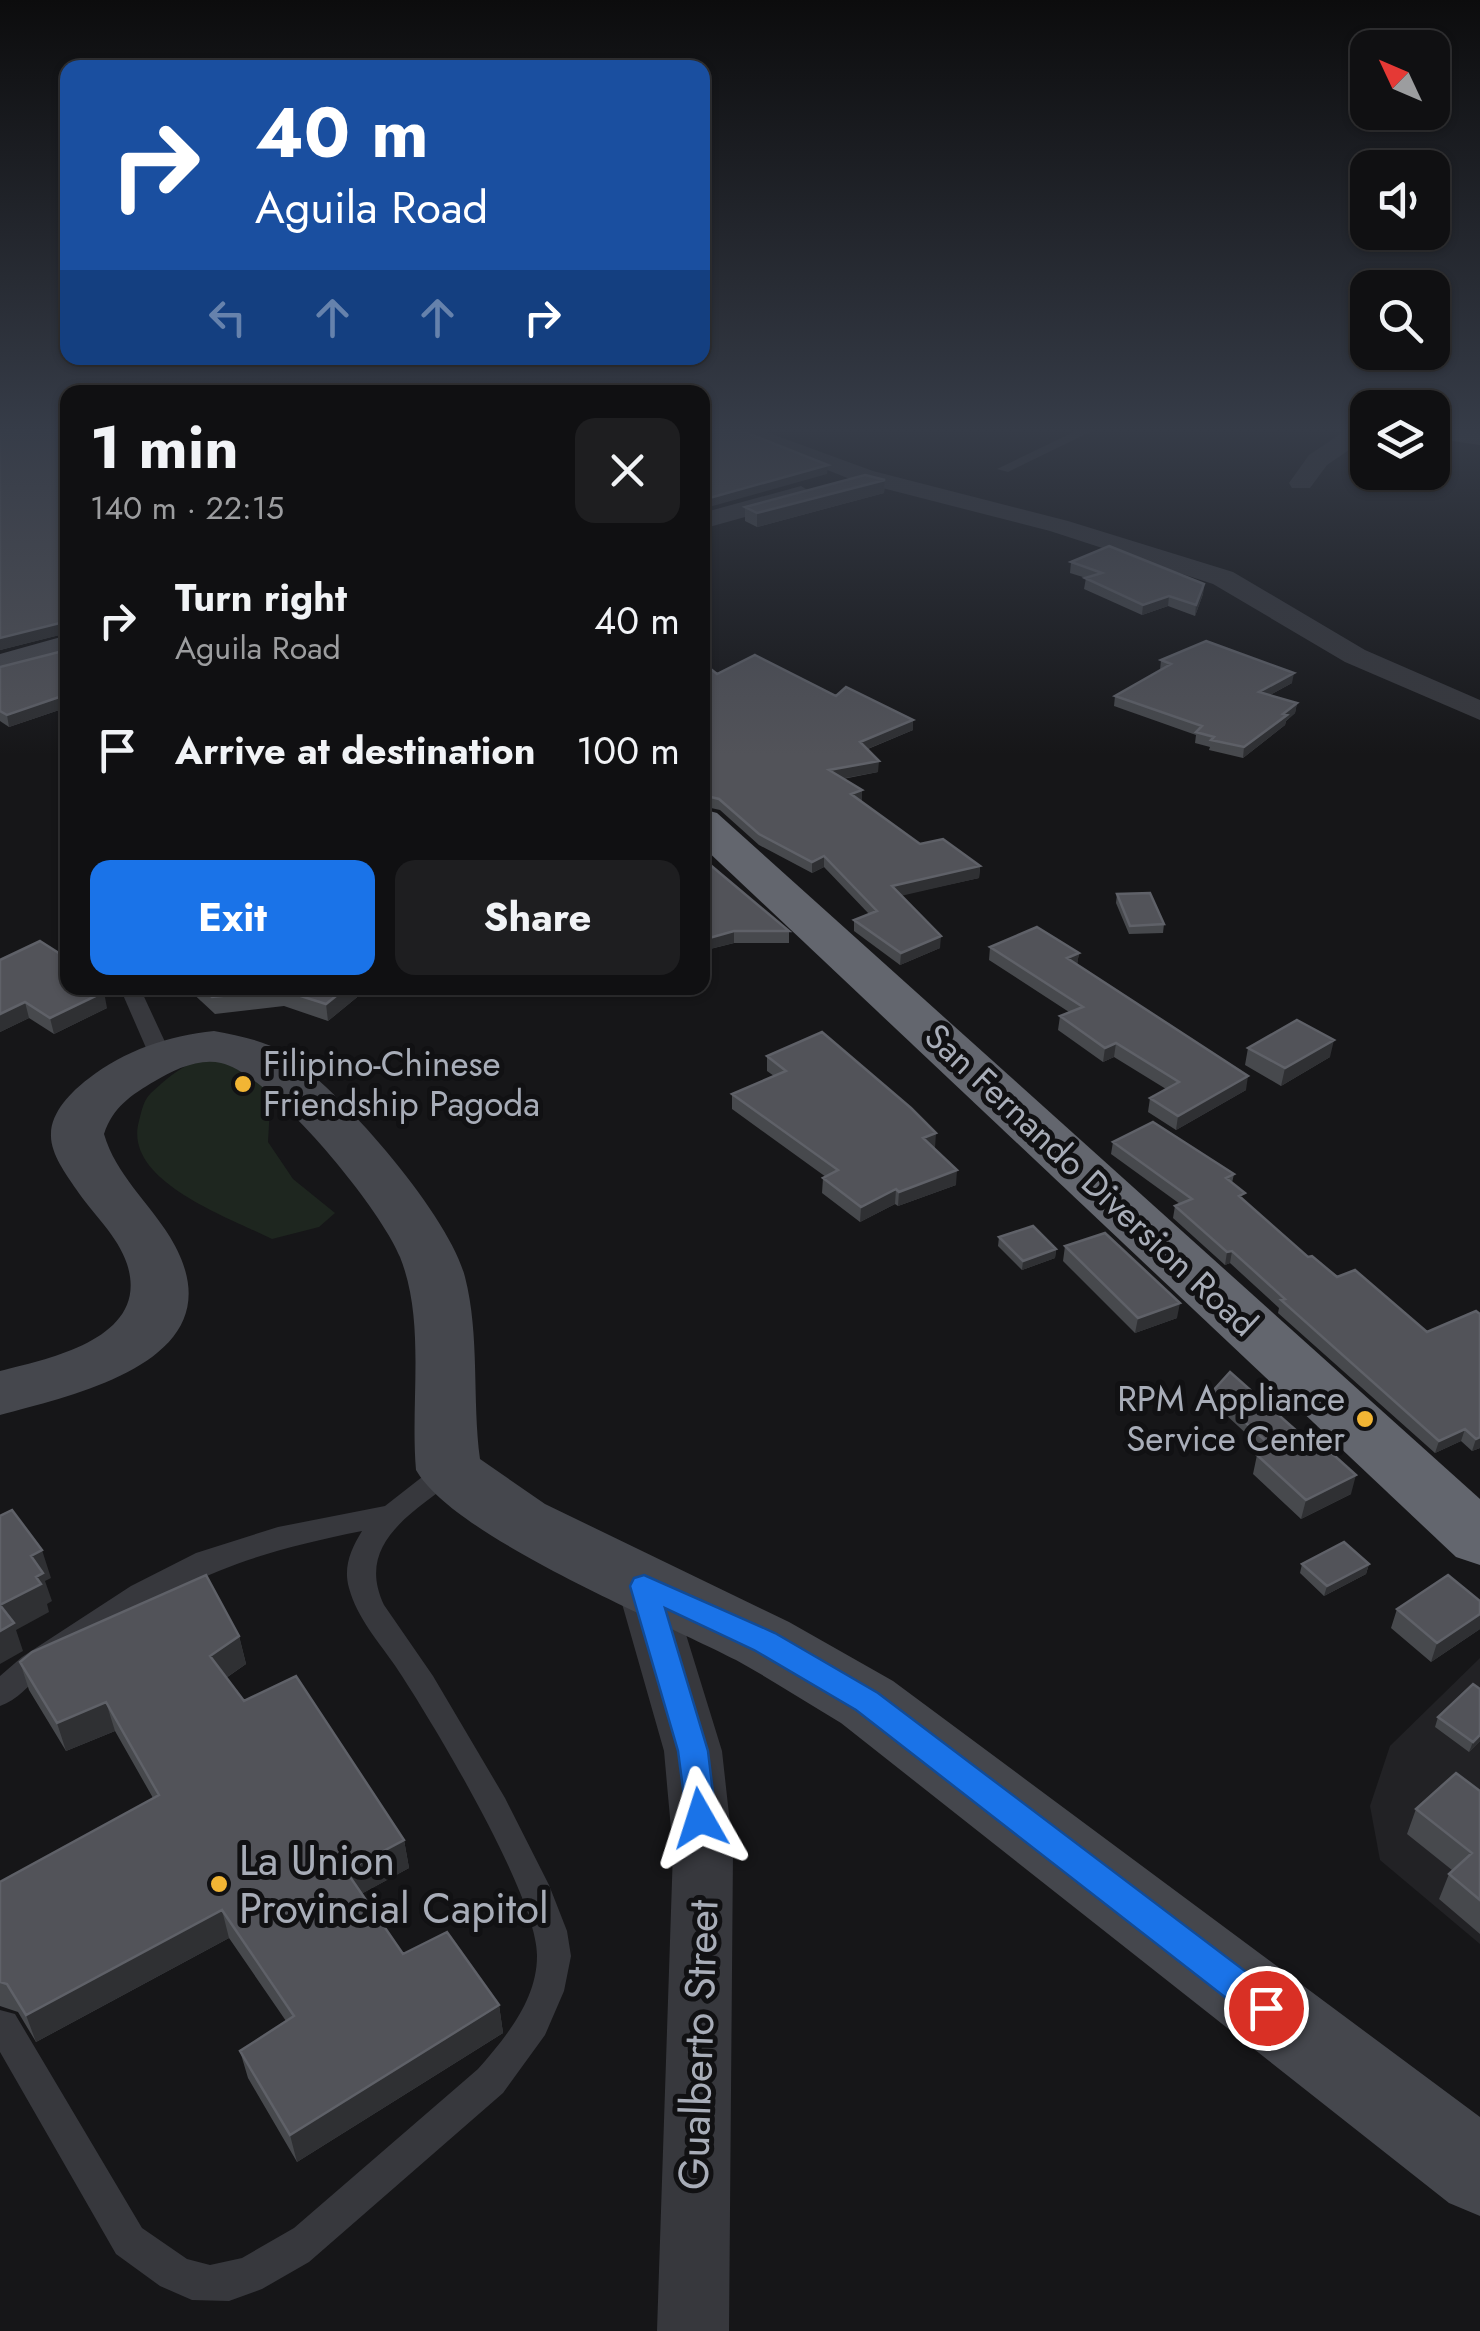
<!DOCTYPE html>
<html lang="en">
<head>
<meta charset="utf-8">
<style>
  :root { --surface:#101012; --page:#1e1e20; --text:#f1f3f6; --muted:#9c9d9f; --line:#303032; --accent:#1a73e8 }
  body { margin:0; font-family:Jost,sans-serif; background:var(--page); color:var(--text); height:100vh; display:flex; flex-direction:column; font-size:38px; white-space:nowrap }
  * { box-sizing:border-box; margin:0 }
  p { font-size:32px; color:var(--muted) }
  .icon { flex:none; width:55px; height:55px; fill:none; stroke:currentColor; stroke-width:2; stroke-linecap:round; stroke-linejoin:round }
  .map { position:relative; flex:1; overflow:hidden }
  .side { position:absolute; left:60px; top:385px; width:650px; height:610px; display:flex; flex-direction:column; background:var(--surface); border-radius:20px; box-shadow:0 2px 8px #0004,0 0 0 2px var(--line) }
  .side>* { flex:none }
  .top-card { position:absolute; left:60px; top:60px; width:650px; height:305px; border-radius:20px; box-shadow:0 2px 8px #0004,0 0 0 2px var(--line); background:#1a4fa0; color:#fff; overflow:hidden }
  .needle { width:65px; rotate:314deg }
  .buttons { position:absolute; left:1350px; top:30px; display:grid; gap:20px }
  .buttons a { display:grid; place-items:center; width:100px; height:100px; border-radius:20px; background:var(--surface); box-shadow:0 2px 8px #0004,0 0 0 2px var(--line); font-size:50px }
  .pin { position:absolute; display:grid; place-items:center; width:85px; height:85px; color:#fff; margin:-42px; border:5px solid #fff; border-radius:50%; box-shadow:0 2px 10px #0007 }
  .me { position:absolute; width:110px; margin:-55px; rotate:354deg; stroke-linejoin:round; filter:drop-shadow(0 0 8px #0008) }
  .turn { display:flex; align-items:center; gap:35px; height:210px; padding:0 30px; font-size:45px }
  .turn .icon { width:130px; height:130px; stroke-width:2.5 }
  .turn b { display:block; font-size:70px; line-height:85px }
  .lanes { display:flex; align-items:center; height:95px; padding:0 30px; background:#0003; justify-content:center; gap:50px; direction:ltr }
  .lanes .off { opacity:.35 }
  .round { display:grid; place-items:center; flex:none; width:105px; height:105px; border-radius:20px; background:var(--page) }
  .overview { display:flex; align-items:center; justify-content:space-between; height:170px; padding:0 30px }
  h1 { font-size:60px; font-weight:700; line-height:75px }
  .cta { display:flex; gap:20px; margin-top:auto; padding:20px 30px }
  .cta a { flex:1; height:115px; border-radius:20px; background:var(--accent); color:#fff; font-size:40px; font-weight:700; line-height:115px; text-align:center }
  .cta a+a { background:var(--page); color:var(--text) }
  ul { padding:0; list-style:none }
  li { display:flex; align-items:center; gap:30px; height:130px; padding:0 30px }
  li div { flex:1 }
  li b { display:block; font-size:38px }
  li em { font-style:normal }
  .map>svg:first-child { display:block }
  .built { fill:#222225 }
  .green { fill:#1e261f }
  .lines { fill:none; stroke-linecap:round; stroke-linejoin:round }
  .lane { fill:#37383d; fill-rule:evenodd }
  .street { fill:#37383d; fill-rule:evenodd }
  .secondary { fill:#45474d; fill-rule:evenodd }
  .highway { fill:#63666e; fill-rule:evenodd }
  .wall { fill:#47494d }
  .shaded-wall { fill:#2f3033 }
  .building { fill:#525359; stroke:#5f6168; stroke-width:2.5 }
  .route { fill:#1a73e8; stroke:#114b97; stroke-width:2.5 }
  .poi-dot { fill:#f2b534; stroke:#111113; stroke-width:4 }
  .labels { text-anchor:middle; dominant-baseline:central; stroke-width:10; stroke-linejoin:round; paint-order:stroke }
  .poi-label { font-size:35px; fill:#a8adb8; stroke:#111113; text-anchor:start }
  .street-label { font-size:35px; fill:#a8adb8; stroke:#111113 }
  .near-poi-label { font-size:42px; fill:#a8adb8; stroke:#111113; text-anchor:start }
  .near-street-label { font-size:42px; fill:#a8adb8; stroke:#111113 }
</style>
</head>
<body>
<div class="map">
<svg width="1480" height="2331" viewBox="0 0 1480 2331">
  <rect width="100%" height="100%" fill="#161618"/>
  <path class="built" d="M1480,1658V1944L1380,1860L1370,1806L1390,1746Z"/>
  <path class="green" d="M224,1056L271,1089L268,1142L293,1179L335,1213L319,1227L272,1239C229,1217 122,1181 139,1121C142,1110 143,1101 151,1093C175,1071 191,1058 224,1056Z"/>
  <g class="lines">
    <path class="lane" d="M1080,429H1096L1008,472L997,469Z
      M120,988H140L172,1057L168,1061H154L150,1057Z
      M449,1460L458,1463L462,1470L458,1477C416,1511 354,1542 384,1605L433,1676L505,1798L549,1885L567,1931L571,1956L564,1991L545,2035L503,2093L309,2262L262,2289L229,2301L192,2300L160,2286L116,2254L0,2052V2010L15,2014L142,2228L187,2259L210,2265L242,2258L294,2228L478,2069C506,2037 537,2000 537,1956C538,1897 432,1721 396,1667C379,1642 357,1618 349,1588C343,1567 351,1549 362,1531C258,1552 197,1572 107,1631C85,1645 62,1658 42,1674C28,1685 18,1700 0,1706V1676L22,1657L131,1586L196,1553L278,1527L385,1506L440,1463Z"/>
    <path class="street" d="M724,429H758L873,471L1068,521L1233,572L1365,650L1480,700V720L1345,662L1213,584L1050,531L855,481Z
      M1348,429H1368V437L1327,465L1310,488H1292L1289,483L1309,455Z
      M801,486L814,494L810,499L702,529V513Z
      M644,1565L663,1571L671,1586L722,1751L733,1851L729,2331H657L673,1851L664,1751L617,1586L625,1571Z"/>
    <path class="secondary" d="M1432,429H1480V445L1432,438Z
      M68,635V658L0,677V654Z
      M214,1031C239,1036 264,1040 286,1054C340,1090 449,1214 465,1277C480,1336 472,1399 480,1459L545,1504L789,1622L893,1681L1480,2117V2216L1449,2203L841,1723C806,1702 772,1680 736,1660C661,1621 454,1537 416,1470C410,1401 426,1322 400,1257C381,1209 271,1074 221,1063C198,1058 174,1070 155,1081C131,1095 113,1107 104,1134C116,1175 148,1201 170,1237C243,1357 84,1393 0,1415V1371C51,1358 151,1338 127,1264C118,1236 92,1213 76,1189C66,1174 50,1153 51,1134C51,1112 72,1091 88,1079C125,1050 168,1036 214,1031Z"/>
    <path class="highway" d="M702,809L717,813L1480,1499V1565L1456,1557L702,846Z"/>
  </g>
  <path class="wall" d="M0,429H68V707L9,727L0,721V667L67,650V633L0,650Z
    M885,480L884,493L757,527L745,521V507Z
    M1071,562L1204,584L1203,594L1195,616L1168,606L1142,615L1084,589L1086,578L1070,573Z
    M1161,660L1292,683L1270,695L1297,703L1295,713L1286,721L1285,725L1243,758L1209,750L1210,747L1195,743L1196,735L1114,706L1115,696L1160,670Z
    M702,662L717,674L836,696L913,730L868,749L878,772L843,779L861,801L920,844L980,866L979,878L901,895L940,948L900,965L854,931V920L869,914L824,867L812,873L759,845L720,810L702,806Z
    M702,850L710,859L706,861L789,931V943H734L702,951Z
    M1117,894L1164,924L1163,933L1129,934L1116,903Z
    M990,947L1079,953L1077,964L1246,1090L1176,1130L1148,1112L1150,1098L1166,1089L1114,1057L1103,1062L1058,1030L1060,1016L1069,1012L989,960Z
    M0,960L107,1008L54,1034L29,1018L0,1032Z
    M187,988H373L367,989L328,1021L284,1006L215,1014Z
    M1248,1048L1330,1057L1281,1086L1245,1065Z
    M767,1056L935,1148H934L956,1185L898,1206L895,1204L860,1222L822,1193L823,1178L826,1177L732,1109V1094L774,1076L767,1071Z
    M1113,1142L1234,1174L1232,1183L1244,1200L1308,1257L1427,1332L1480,1448L1472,1451L1461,1441L1435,1453L1278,1313L1279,1308L1230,1263L1225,1265L1173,1218L1175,1206L1180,1204L1111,1154Z
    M999,1237L1056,1249L1055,1258L1022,1270L998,1246Z
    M1065,1246L1177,1318L1135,1333L1063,1261Z
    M1212,1392L1298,1435L1351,1494L1301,1519L1253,1474L1257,1455L1265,1451L1211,1401Z
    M1302,1564H1369L1366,1574L1324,1596L1300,1573Z
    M1480,1601V1629L1431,1662L1391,1628L1397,1609Z
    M239,1636L246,1664L226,1678L244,1701L404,1840L409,1868L361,1894L403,1954L499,2005L503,2033L297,2162L248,2078L240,2051L286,2021L229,1938L36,2042L18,2012L0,2006V1882L153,1798L115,1731L66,1751L29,1690L20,1662Z
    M1480,1689V1741L1469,1752L1435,1727L1438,1717Z
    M1480,1791V1934L1439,1899L1449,1874L1452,1870L1407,1834L1416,1809Z"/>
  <path class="shaded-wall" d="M828,465L827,474L702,509V500Z
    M885,480L884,493L757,527V513Z
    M1204,584L1203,594L1195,616L1196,605Z
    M1169,596L1168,606L1142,615L1143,605Z
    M68,621V633L0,650V638Z
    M1294,673L1292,683L1257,702L1259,692Z
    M68,694V707L9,727L7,715Z
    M1297,703L1295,713L1286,721L1285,725L1243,758L1244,747Z
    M913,720V730L860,752V742Z
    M879,761L878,772L829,781V770Z
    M862,790V801L851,794Z
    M710,848V859L702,862V850Z
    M824,856V867L812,873V862Z
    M980,866L979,878L892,898V886Z
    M734,931V943L702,951V940Z
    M941,936L940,948L900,965L901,953Z
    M1079,953L1077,966L1067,958Z
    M346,988H373L367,989L328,1021L326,1004Z
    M104,992L107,1008L54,1034L50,1018Z
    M25,1002L29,1018L0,1032V1014Z
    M1334,1040L1330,1057L1281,1086L1285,1068Z
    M1116,1043L1114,1057L1103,1062L1105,1048Z
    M1248,1076L1246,1090L1176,1130L1178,1116Z
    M936,1133L935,1148L922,1153L923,1138Z
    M957,1170L956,1185L898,1206L899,1192Z
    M896,1189L895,1204L860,1222L861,1207Z
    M1056,1249L1055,1258L1022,1270L1023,1261Z
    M1232,1251L1230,1263L1225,1265L1227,1252Z
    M1180,1303L1177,1318L1135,1333L1138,1318Z
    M1465,1429L1461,1441L1435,1453L1439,1441Z
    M1480,1437V1448L1472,1451L1476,1439Z
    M1356,1475L1351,1494L1301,1519L1306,1500Z
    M42,1550L51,1578L45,1581L52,1601L47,1604L49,1612L16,1630L23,1651L0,1664V1605L31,1556Z
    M1369,1564L1366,1574L1324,1596L1327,1586Z
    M1480,1614V1629L1431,1662L1437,1643Z
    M239,1636L246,1664L217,1684L210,1656Z
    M106,1702L115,1731L66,1751L57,1723Z
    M1480,1735V1741L1469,1752L1473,1742Z
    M404,1840L409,1868L352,1899L346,1871Z
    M222,1910L229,1938L36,2042L26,2015Z
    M499,2005L503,2033L297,2162L290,2135Z"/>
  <path class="building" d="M0,429H68V621L0,638Z
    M702,429H737L828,465L702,500Z
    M865,475L885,480L757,513L745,507Z
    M1109,546L1204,584L1196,605L1169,596L1143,605L1085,578L1102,573L1071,562Z
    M68,630V694L7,715L0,711V667L67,650Z
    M1206,641L1294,673L1259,692L1297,703L1283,714L1287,715L1244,747L1211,740L1214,737L1196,732L1202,726L1115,696L1171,664L1161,660Z
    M755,655L836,696L846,687L913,720L860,742L879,761L829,770L862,790L851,794L920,844L943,839L980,866L892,886L941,936L901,953L854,920L877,911L824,856L812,862L759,834L719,799L702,795V662L717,674Z
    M702,839L710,848L702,850Z
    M702,858L789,931H734L702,940Z
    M1150,893L1164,924L1130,926L1117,894Z
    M1037,927L1079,953L1067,958L1248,1076L1178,1116L1150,1098L1179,1082L1116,1043L1105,1048L1060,1016L1083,1007L990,947Z
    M40,941L68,959V988H96L104,992L50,1018L25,1002L0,1014V960Z
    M201,988H346L326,1004L282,990L212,997Z
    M1297,1020L1334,1040L1285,1068L1248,1048Z
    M822,1032L911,1108L936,1133L923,1138L957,1170L899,1192L896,1189L861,1207L823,1178L838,1170L732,1094L786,1071L767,1056Z
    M1153,1122L1234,1174L1226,1178L1245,1193L1239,1196L1308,1257L1312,1256L1337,1277L1355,1270L1427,1332L1476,1311L1480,1314V1437L1476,1439L1465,1429L1439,1441L1281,1300L1285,1299L1232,1251L1227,1252L1175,1206L1192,1199L1113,1142Z
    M1033,1226L1056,1249L1023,1261L999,1237Z
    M1105,1233L1180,1303L1138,1318L1065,1246Z
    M1230,1372L1299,1433L1271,1446L1212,1392Z
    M1307,1431L1356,1475L1306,1500L1257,1455Z
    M12,1510L42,1550L31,1556L43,1573L36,1577L41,1584L0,1605L14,1623L0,1631V1516Z
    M1344,1542L1369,1564L1327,1586L1302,1564Z
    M206,1575L239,1636L210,1656L244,1701L296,1676L404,1840L346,1871L403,1954L447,1932L499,2005L290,2135L240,2051L294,2016L222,1910L26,2015L7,1984L0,1982V1882L159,1795L106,1702L57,1723L20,1662L32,1652Z
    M1448,1575L1480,1601V1614L1437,1643L1397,1609Z
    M1473,1684L1480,1689V1735L1473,1742L1438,1717Z
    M1456,1773L1480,1791V1900L1449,1874L1472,1853L1416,1809Z"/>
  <linearGradient id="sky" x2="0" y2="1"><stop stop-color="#0c0c0d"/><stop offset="0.57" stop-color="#363c48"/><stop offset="1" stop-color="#363c48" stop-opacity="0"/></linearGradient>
  <rect width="1480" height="755" fill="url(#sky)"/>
  <path class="route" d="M644,1575L775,1633L878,1693L1278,1996L1283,2008L1278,2019L1266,2024L1253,2019L856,1710L754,1650L665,1608L708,1751L716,1818L711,1827L700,1831L688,1827L678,1751L630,1586L634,1578Z"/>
  <g class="poi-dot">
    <circle cx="243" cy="1084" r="10"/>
    <circle cx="1365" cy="1419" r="10"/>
    <circle cx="219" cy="1884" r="10"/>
  </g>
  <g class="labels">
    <g class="poi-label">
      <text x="263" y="1064">Filipino-Chinese<tspan x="263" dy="40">Friendship Pagoda</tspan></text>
      <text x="1345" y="1399" text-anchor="end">RPM Appliance<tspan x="1345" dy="40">Service Center</tspan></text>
    </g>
    <g class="street-label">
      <text transform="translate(1091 1180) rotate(43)">San Fernando Diversion Road</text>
    </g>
    <g class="near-poi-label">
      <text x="239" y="1860">La Union<tspan x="239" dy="48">Provincial Capitol</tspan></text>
    </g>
    <g class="near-street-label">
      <text transform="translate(698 2045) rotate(-88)">Gualberto Street</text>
    </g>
  </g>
</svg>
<div class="buttons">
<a><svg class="needle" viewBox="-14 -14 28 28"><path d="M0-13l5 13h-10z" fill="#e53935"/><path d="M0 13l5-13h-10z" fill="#9c9d9f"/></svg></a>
<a><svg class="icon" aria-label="sound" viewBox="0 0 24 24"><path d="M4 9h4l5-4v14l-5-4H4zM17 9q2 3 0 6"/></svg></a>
<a><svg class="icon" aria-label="search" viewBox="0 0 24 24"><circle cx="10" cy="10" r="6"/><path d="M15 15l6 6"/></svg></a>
<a><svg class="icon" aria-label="layers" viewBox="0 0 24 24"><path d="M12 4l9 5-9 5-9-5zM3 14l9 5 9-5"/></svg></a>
</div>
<div class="pin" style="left:1266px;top:2008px;background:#d93025"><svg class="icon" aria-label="arrive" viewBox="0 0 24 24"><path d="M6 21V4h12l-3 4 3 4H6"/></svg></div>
<svg class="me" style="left:700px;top:1818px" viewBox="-20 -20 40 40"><path d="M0-17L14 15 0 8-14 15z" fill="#1a73e8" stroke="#fff" stroke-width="4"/></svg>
<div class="top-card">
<div class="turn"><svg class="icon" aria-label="right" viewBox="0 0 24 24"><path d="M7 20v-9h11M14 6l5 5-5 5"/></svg><div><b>40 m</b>Aguila Road</div></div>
<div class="lanes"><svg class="icon off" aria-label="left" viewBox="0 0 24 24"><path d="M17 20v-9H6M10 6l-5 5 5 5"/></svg><svg class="icon off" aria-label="ahead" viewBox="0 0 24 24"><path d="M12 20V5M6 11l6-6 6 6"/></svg><svg class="icon off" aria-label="ahead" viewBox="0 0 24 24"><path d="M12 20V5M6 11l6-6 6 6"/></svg><svg class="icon" aria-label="right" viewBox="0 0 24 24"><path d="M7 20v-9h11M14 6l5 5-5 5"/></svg></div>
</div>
<section class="side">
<div class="overview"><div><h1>1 min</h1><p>140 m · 22:15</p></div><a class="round"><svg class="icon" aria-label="close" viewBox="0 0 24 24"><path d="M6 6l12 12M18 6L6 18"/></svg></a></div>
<ul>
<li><svg class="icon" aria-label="right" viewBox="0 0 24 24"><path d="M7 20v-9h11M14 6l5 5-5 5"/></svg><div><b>Turn right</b><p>Aguila Road</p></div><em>40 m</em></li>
<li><svg class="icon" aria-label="arrive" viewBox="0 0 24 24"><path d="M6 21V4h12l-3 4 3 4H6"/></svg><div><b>Arrive at destination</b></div><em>100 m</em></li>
</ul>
<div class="cta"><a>Exit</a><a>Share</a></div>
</section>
</div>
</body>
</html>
